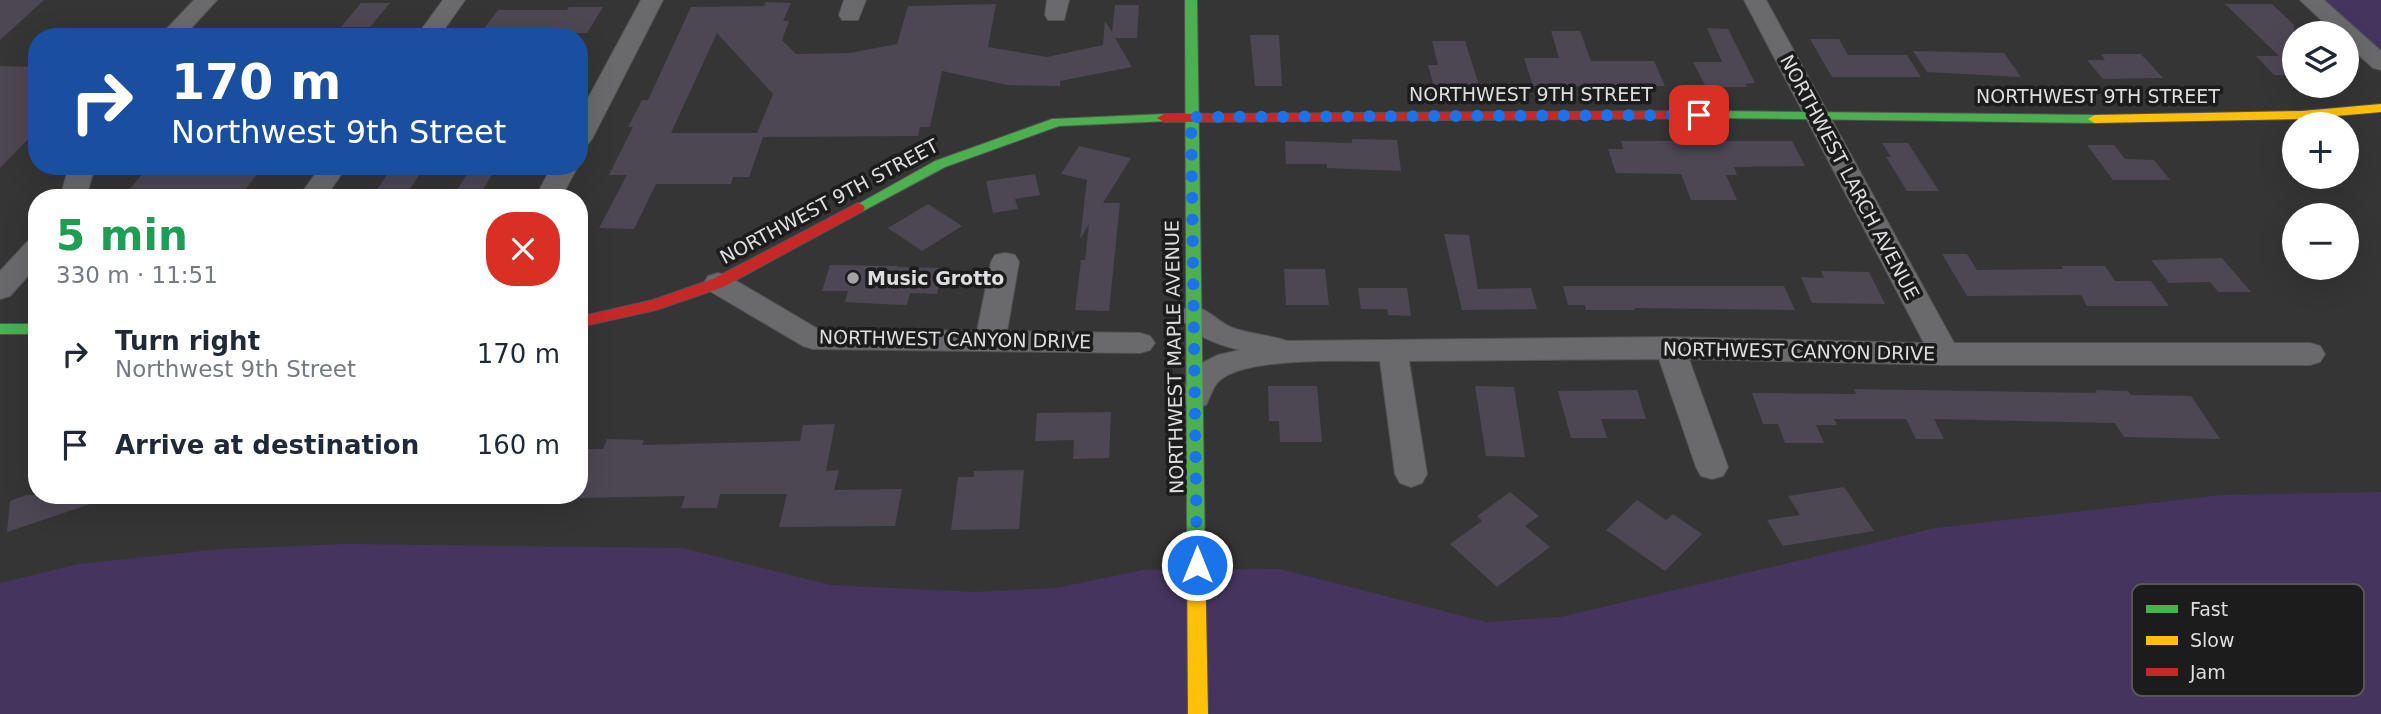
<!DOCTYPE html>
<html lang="en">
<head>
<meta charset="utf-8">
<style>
  :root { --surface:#fff; --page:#f2f2f3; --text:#1f2937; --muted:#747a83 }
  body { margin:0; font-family:"DejaVu Sans",sans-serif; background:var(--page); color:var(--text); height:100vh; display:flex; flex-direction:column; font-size:26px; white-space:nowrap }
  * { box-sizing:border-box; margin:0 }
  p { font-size:23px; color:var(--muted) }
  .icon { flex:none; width:38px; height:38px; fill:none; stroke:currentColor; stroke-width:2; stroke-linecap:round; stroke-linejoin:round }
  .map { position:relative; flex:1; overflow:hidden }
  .panel { position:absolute; left:28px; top:189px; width:560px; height:315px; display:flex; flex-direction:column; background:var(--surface); border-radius:28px; box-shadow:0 7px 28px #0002 }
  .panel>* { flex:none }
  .banner { position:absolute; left:28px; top:28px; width:560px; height:147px; border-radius:28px; box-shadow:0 7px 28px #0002; background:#1a4fa0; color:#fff; overflow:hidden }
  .tools { position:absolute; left:2282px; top:21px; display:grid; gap:14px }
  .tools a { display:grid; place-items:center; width:77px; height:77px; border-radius:50%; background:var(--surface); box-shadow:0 7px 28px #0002; font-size:35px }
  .pin { position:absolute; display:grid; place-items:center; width:60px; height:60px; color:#fff; margin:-30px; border-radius:14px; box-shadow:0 4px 10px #0006 }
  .me { position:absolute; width:77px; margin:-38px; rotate:0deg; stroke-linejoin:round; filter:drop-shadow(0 0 5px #0008) }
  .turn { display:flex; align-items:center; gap:24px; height:147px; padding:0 28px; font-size:32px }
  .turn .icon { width:91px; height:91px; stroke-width:2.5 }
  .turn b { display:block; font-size:49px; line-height:60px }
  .round { display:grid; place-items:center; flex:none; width:74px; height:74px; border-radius:28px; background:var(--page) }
  .summary { display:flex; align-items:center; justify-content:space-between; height:119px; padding:0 28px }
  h1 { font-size:42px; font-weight:700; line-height:52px; color:#1e9e55 }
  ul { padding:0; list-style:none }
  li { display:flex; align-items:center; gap:21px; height:91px; padding:0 28px }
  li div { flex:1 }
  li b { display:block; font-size:26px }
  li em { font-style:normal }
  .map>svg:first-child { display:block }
  .green { fill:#45355e }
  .building { fill:#4c4753; fill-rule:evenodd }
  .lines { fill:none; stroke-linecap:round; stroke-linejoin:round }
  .street-casing { stroke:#545354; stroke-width:2 }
  .fast-casing { stroke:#545354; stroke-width:2 }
  .slow-casing { stroke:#545354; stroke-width:2 }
  .jam-casing { stroke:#545354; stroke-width:2 }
  .street { fill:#6a696b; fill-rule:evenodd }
  .fast { fill:#4caf50; fill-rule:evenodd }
  .slow { fill:#ffc107; fill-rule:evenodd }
  .jam { fill:#c62828; fill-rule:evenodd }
  .route { stroke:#1a73e8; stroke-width:12; stroke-dasharray:0 21.6 }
  .poi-dot { fill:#a3a2a4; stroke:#1c1c1d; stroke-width:2.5 }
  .labels { text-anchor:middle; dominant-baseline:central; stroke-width:7; stroke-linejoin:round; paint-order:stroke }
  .street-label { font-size:19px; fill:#dedde0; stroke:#1c1c1d }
  .poi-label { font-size:19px; font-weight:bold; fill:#dedde0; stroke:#1c1c1d; text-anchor:start }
  .key { fill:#1c1c1d; stroke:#565658; stroke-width:2 }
  .key-label { font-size:19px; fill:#dedde0 }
</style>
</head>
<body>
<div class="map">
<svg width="2381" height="714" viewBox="0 0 2381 714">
  <rect width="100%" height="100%" fill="#353536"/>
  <path class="green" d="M2320,0H2381V53Z
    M2381,492V714H0V583L79,564L221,549L346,544L682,548L830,585L974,592L1056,588L1143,570L1280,569L1486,622L1561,617L1936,528L2221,495Z"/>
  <path class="building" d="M0,0H44L0,40Z
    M766,2L791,3L783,21H789L782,40L796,54L850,53L897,44L908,6L996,4L988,47L1047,57L1103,45L1105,21L1112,32L1115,5H1139L1137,38H1115L1132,67L1060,81V86L1007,85L942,71L930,127H920L918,136L763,137L749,177H733L731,184H656L634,229L599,228L627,175H609L633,127H628L642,100H648L691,7L764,6ZM717,33L773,94L757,133H671Z
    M361,3H390L370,27H341Z
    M2225,4H2272L2294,25V75H2274L2256,56H2279Z
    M569,7H603L587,33L480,34L498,10H567Z
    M1707,28L1728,29L1755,83L1745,84L1747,87H1706L1693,62H1722Z
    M1551,31H1580L1591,61H1654L1665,86H1533L1524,58H1559Z
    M1250,35H1279L1282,86H1255Z
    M1810,39H1839L1848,55H1907L1921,77H1832Z
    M1432,41H1465L1479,85L1434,87L1428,65H1438Z
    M1913,51L2004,53L2021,77L1927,72Z
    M2101,54H2141L2163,78L2103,79L2087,60H2105Z
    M0,66L37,67V130L0,168Z
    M1352,139L1397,140L1401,171L1327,168V164H1286L1285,141L1352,143Z
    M1621,141H1792L1805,166L1734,167L1737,175H1726L1737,200H1691L1681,174L1616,173L1608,149H1623Z
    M1882,143H1908L1939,191H1907L1886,157H1891Z
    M2087,145H2114L2125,159L2154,160L2170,180H2113Z
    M1079,146L1131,158L1103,203H1120L1109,311L1075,310L1081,260H1085L1089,224L1080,239L1087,180L1061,174Z
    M149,166H263L239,198H122Z
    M393,166H425L404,198H371Z
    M472,166H497L478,198H452Z
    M1035,174L1040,195L1015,199L1018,209L993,213L986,181Z
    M928,204L962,226L922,251L888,228Z
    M1444,234L1469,235L1478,289L1531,288L1537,309L1462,310Z
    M1942,254H1967L1977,270L2063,269L2061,266H2105L2115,281H2151L2169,306H2087L2081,295L1967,296Z
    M2222,258L2251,292H2218L2210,282L2169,283L2151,260Z
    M830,265L899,266L897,267L943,268L937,294L910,293L907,305L881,304L845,302L848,291H822Z
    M1284,269H1325L1329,305H1286Z
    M1821,271L1869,272L1885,304L1812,303L1801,277L1824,278Z
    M1563,286H1784L1795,310L1634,308L1635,310H1586L1585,305H1568Z
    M1358,288H1407L1411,316L1388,315L1387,309H1361Z
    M1268,386H1317L1322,442H1280L1279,421H1269Z
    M1475,386L1514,387L1525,457L1486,456Z
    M1854,389L2097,393L2095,390L2128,391L2131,395L2191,396L2220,439L2124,437L2115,423L1934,419L1944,439H1916L1906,419H1834L1837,425H1816L1824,443H1785L1778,424H1763L1752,393L1856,394Z
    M1637,390L1646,419H1601L1607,438H1571L1558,391Z
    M1111,412L1109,458L1073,459L1074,440L1035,441L1037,413Z
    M835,424L826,471L839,470L834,490L902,489L895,526L779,527L787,494H720L717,508H681L685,496L579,498V449H603L607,439L644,440L642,445L800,441L803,425Z
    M1024,470L1019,529L951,530L958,477H974V471Z
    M1844,487L1874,531L1783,546L1767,520L1800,515L1788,496Z
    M1510,492L1539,516L1525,526L1550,547L1497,587L1450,544L1482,521L1477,516Z
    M26,495H104L105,499L7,532L10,501Z
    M1637,500L1666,520L1673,514L1702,534L1665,571L1606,530Z"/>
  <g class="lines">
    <defs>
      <path id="street" d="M194,0H217L183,37H159Z
        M443,0H465L439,37H416Z
        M641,0H663L592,139L588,144L579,147V115Z
        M844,0H866L858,20H842L839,15Z
        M1047,0H1069L1064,20H1048L1045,15Z
        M1744,0H1766L1954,343H2310L2320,346L2325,354L2320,362L2310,365H1945L1689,359L1728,467L1723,476L1712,479L1701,476L1696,467L1659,359L1409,361L1427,474L1422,483L1411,487L1400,483L1395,474L1380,361C1344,361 1245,357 1219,381C1213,386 1210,398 1206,405L1195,408L1184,405L1180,397L1196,366L1218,355L1240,350C1218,345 1192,336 1180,316L1184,309C1206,302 1214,321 1233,328C1250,334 1270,335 1287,341L1670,337L1924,343Z
        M2300,0H2324L2381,51V70L2373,68L2347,44V33H2335Z
        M69,166H95L86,198H60Z
        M321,166H347L325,198H298Z
        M552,166H578L561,198H535Z
        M37,239V266L10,296L0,299V271L27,242Z
        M1005,253L1015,255L1019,262L1007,331L1140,333L1150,336L1155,343L1150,350L1140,353L813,349L803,346L708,290L704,283L708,276L718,273L728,276L818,329L977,331L991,262L995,255Z"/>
      <path id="fast" d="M1185,0H1197L1205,554L1202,559L1196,561L1190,559L1187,554Z
        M1719,111L2095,115L2102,119L2095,123L1714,118L1713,115Z
        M1164,114L1169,115V121L1059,126L945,167L863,211H853L851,208L935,161L1052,119Z
        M0,324H37V334H0Z"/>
      <path id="slow" d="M2381,104V112L2302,119L2095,123L2088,119L2095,115L2302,111Z
        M1196,547L1202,549L1205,554L1208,714H1188L1187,554L1190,549Z"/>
      <path id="jam" d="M1719,111L1725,115L1724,118L1164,122L1157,118L1164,114Z
        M858,203L863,205L865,208L863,211L723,287L656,310L579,327V317L653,300L713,279Z"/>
    </defs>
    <use href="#street" class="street-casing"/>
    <use href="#fast" class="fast-casing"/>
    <use href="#slow" class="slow-casing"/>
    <use href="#jam" class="jam-casing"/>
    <use href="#street" class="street"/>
    <use href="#fast" class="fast"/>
    <use href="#slow" class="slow"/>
    <use href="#jam" class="jam"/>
  </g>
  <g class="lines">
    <path class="route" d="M1197,565L1191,117L1699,115"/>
  </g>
  <circle class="poi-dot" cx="853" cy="278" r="7"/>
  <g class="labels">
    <g class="street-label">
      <text x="1531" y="94">NORTHWEST 9TH STREET</text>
      <text x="2098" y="96">NORTHWEST 9TH STREET</text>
      <text transform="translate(1850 177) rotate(62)">NORTHWEST LARCH AVENUE</text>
      <text transform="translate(829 201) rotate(-28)">NORTHWEST 9TH STREET</text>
      <text transform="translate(955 339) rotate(1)">NORTHWEST CANYON DRIVE</text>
      <text transform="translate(1799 351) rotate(1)">NORTHWEST CANYON DRIVE</text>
      <text transform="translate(1174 357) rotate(-91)">NORTHWEST MAPLE AVENUE</text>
    </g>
    <g class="poi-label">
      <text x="867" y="278">Music Grotto</text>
    </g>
  </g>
  <rect x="2132" y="584" width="232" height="112" rx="10" class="key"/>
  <rect x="2146" y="605" width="32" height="8" fill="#4caf50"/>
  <rect x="2146" y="636" width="32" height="9" fill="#ffc107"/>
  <rect x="2146" y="668" width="32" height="8" fill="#c62828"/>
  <g class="key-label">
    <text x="2190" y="616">Fast</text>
    <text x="2190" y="647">Slow</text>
    <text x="2190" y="679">Jam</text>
  </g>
</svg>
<div class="tools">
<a><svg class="icon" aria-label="layers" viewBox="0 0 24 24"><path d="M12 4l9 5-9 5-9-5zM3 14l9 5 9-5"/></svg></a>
<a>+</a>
<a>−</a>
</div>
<div class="pin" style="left:1699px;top:115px;background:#d93025"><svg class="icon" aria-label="arrive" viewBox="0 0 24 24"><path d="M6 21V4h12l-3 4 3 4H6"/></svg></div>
<svg class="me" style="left:1197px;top:565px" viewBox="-20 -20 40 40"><circle r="17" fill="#1a73e8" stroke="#fff" stroke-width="3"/><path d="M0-11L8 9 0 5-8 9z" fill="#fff"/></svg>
<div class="banner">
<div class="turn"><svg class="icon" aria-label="right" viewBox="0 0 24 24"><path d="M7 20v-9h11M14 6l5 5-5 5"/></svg><div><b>170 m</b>Northwest 9th Street</div></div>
</div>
<section class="panel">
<div class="summary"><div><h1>5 min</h1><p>330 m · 11:51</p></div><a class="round" style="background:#d93025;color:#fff"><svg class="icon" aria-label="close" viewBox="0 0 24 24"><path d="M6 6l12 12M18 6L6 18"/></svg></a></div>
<ul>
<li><svg class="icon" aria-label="right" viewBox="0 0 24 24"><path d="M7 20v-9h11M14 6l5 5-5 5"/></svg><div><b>Turn right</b><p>Northwest 9th Street</p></div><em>170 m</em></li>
<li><svg class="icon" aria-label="arrive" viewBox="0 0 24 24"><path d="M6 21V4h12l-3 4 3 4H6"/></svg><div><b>Arrive at destination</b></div><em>160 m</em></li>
</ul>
</section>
</div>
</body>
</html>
